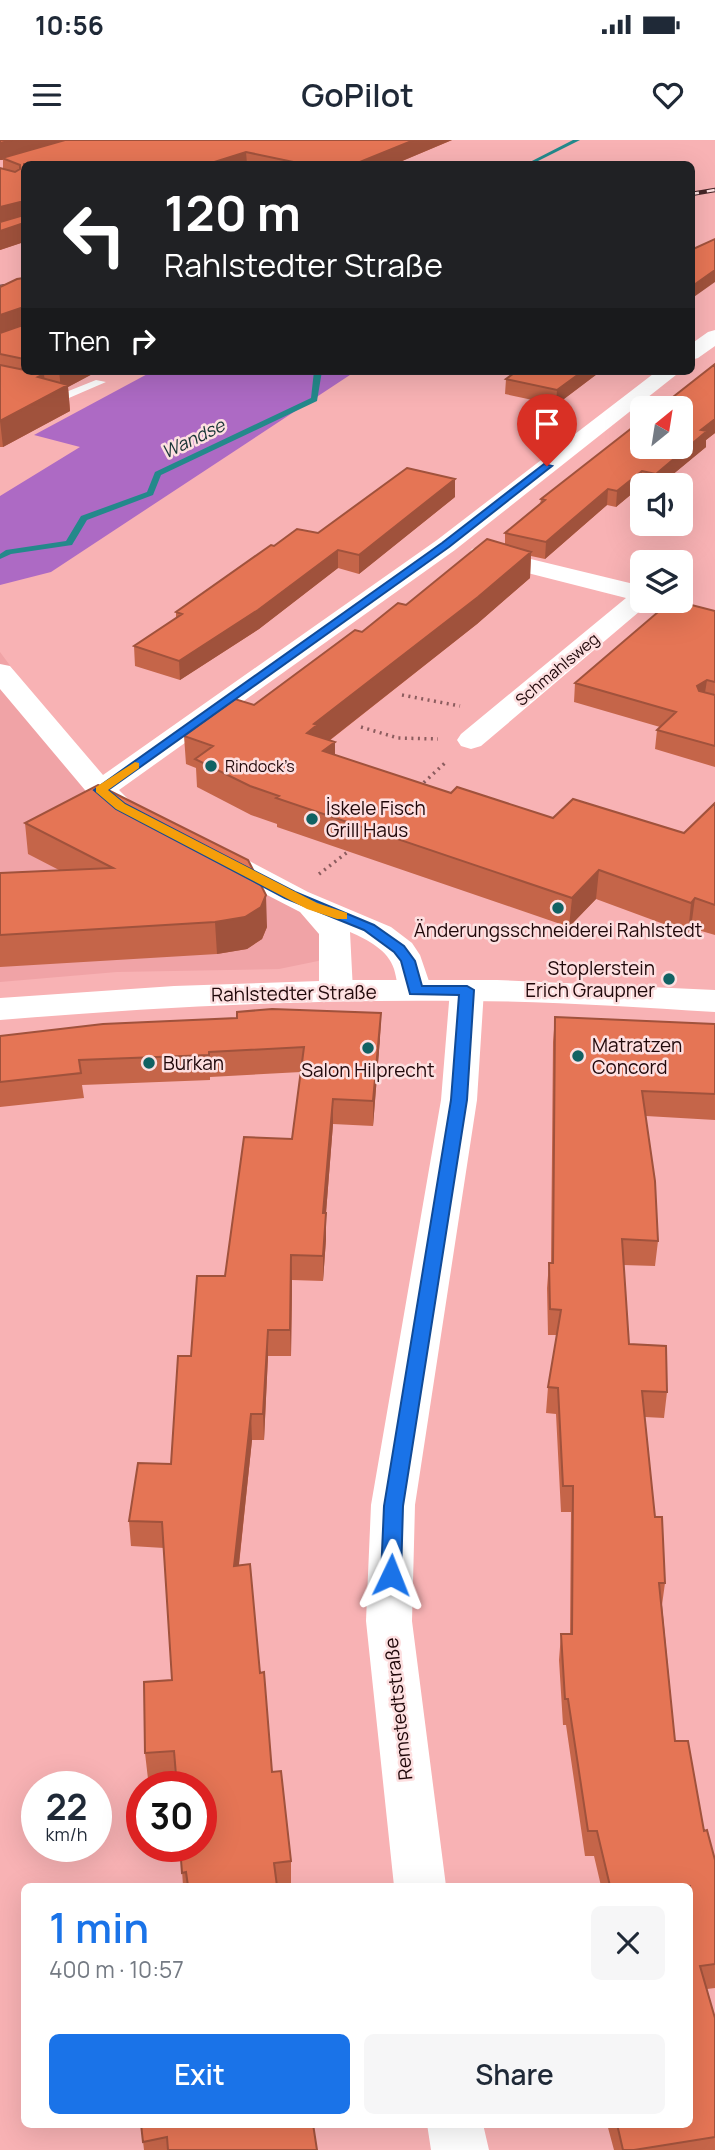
<!DOCTYPE html>
<html lang="en">
<head>
<meta charset="utf-8">
<style>
  :root { --surface:#fff; --page:#f6f6f7; --text:#1f2937; --muted:#747a83; --accent:#1a73e8 }
  body { margin:0; font-family:Manrope,sans-serif; background:var(--page); color:var(--text); height:100vh; display:flex; flex-direction:column; font-size:26px; white-space:nowrap }
  * { box-sizing:border-box; margin:0 }
  p { font-size:23px; color:var(--muted) }
  .icon { flex:none; width:38px; height:38px; fill:none; stroke:currentColor; stroke-width:2; stroke-linecap:round; stroke-linejoin:round }
  .map { position:relative; flex:1; overflow:hidden }
  .side { position:absolute; left:21px; top:1743px; width:672px; height:245px; display:flex; flex-direction:column; background:var(--surface); border-radius:10px; box-shadow:0 7px 28px #0002 }
  .side>* { flex:none }
  .banner { position:absolute; left:21px; top:21px; width:674px; height:214px; border-radius:10px; box-shadow:0 7px 28px #0002; background:#202124; color:#fff; overflow:hidden }
  .needle { width:46px; rotate:30deg }
  .controls { position:absolute; left:630px; top:256px; display:grid; gap:14px }
  .controls a { display:grid; place-items:center; width:63px; height:63px; border-radius:10px; background:var(--surface); box-shadow:0 7px 28px #0002; font-size:35px }
  .speed { position:absolute; left:21px; top:1631px; display:flex; gap:14px; font-size:35px; font-weight:700; text-align:center }
  .speed>* { display:grid; place-content:center; width:91px; height:91px; border-radius:50%; background:var(--surface); box-shadow:0 7px 28px #0002; line-height:1 }
  .speed small { font-size:18px; font-weight:400 }
  .speed .limit { border:10px solid #d22; background:#fff; color:#111 }
  .pin { position:absolute; display:grid; place-items:center; width:60px; height:60px; color:#fff; margin:-72px -30px; border-radius:50% 50% 50% 0; rotate:-45deg; box-shadow:0 0 7px #0007 }
  .pin .icon { rotate:45deg }
  .me { position:absolute; width:77px; margin:-38px; rotate:2deg; stroke-linejoin:round; filter:drop-shadow(0 0 5px #0008) }
  .turn { display:flex; align-items:center; gap:24px; height:147px; padding:0 28px; font-size:32px }
  .turn .icon { width:91px; height:91px; stroke-width:2.5 }
  .turn b { display:block; font-size:49px; line-height:60px }
  .then { display:flex; align-items:center; height:66px; padding:0 28px; background:#0003; gap:14px; font-size:26px }
  .round { display:grid; place-items:center; flex:none; width:74px; height:74px; border-radius:10px; background:var(--page) }
  .overview { display:flex; align-items:center; justify-content:space-between; height:119px; padding:0 28px }
  h1 { font-size:42px; font-weight:600; line-height:52px; color:var(--accent) }
  .action { display:flex; gap:14px; margin-top:auto; padding:14px 28px }
  .action a { flex:1; height:80px; border-radius:10px; background:var(--accent); color:#fff; font-size:28px; font-weight:600; line-height:80px; text-align:center }
  .action a+a { background:var(--page); color:var(--text) }
  .status { display:flex; justify-content:space-between; align-items:center; height:49px; padding:0 35px; background:var(--surface); direction:ltr }
  .status svg { height:19px; fill:currentColor }
  header { display:flex; justify-content:space-between; align-items:center; height:91px; padding:0 28px; background:var(--surface); font-size:32px; font-weight:600 }
  .map>svg:first-child { display:block }
  .built { fill:#f0a3a6 }
  .forest { fill:#ad6ac4 }
  .lines { fill:none; stroke-linecap:round; stroke-linejoin:round }
  .stream { fill:#23898b; fill-rule:evenodd }
  .path { stroke:#8b5c5e; stroke-width:3.5; stroke-dasharray:2 4.5; stroke-linecap:butt }
  .lane { fill:#fff; fill-rule:evenodd }
  .street { fill:#fff; fill-rule:evenodd }
  .secondary { fill:#fff; fill-rule:evenodd }
  .rail-casing { stroke:#442527; stroke-width:4.5 }
  .rail { stroke:#fddfe0; stroke-width:2.5; stroke-dasharray:8; stroke-linecap:butt }
  .wall { fill:#c56549 }
  .shaded-wall { fill:#a0523c }
  .building { fill:#e57555; stroke:#a0523c; stroke-width:2 }
  .route { fill:#1a73e8; stroke:#114b97; stroke-width:2 }
  .slow { fill:#f59e0b }
  .poi-dot { fill:#116263; stroke:#fddfe0; stroke-width:2.5 }
  .labels { text-anchor:middle; dominant-baseline:central; stroke-width:5; stroke-linejoin:round; paint-order:stroke }
  .far-street-label { font-size:16px; fill:#20080a; stroke:#fddfe0 }
  .far-poi-label { font-size:16px; fill:#20080a; stroke:#fddfe0; text-anchor:start }
  .far-water-label { font-size:18px; font-style:italic; fill:#173435; stroke:#fddfe0 }
  .poi-label { font-size:19px; fill:#20080a; stroke:#fddfe0; text-anchor:start }
  .street-label { font-size:19px; fill:#20080a; stroke:#fddfe0 }
</style>
</head>
<body>
<div class="status"><b>10:56</b><svg viewBox="0 0 49 12"><path d="M0 12V9h3v3zM5 12V6h3v6zM10 12V3h3v9zM15 12V0h3v12zM26 1h20v11H26zM47 4h2v5h-2z"/></svg></div>
<header><svg class="icon" aria-label="menu" viewBox="0 0 24 24"><path d="M4 6h16M4 12h16M4 18h16"/></svg>GoPilot<svg class="icon" aria-label="heart" viewBox="0 0 24 24"><path d="M12 20l-8-8c-3-5 5-10 8-4 3-6 11-1 8 4z"/></svg></header>
<div class="map">
<svg width="715" height="2010" viewBox="0 0 715 2010">
  <rect width="100%" height="100%" fill="#f8b2b4"/>
  <path class="built" d="M0,512L94,639L113,657L333,770L340,807L318,821L279,829L117,832L0,842Z"/>
  <path class="forest" d="M153,231H356L51,432L0,445V356L80,307L34,295Z"/>
  <g class="lines">
    <path class="stream" d="M573,0H580L532,24H526Z
      M314,231H322L317,261L161,335L153,355L87,380L72,405L11,414L0,419V414L6,410L66,401L81,376L147,352L155,332L311,258Z"/>
    <path class="path" d="M402,555L460,566
      M361,587L398,598L438,599
      M419,647L446,622
      M319,734L349,711"/>
    <path class="lane" d="M96,240L106,242L62,261L0,247V241L61,254Z"/>
    <path class="street" d="M715,190V206L698,218L691,220V204L708,192Z
      M657,231H681L455,410L119,650L133,664L129,670C111,675 103,667 90,656L0,549V524L10,526L103,635L437,400Z
      M481,407L642,446V460H653L481,606L471,609L461,606L457,600L461,594L626,458L472,419L469,414L472,409Z
      M212,705L223,707L308,752L391,787L412,803L420,815L432,850L427,857L415,860L403,857C397,848 397,839 394,829C388,810 368,800 350,792L353,851L348,858L336,861L324,858L319,851V794L300,772L201,721L197,714L201,707Z
      M467,840L479,843L484,850L477,960L415,1365L412,1481L446,1746H394L366,1481L371,1365L441,960L450,850L455,843Z
      M427,1984H483L489,2010H431Z"/>
    <path class="secondary" d="M349,840H497L715,850V872C632,867 549,861 466,861C310,859 155,867 0,880V858L174,846Z"/>
    <defs>
      <path id="rail" d="M691,54L715,50
        M0,147L24,144"/>
    </defs>
    <use href="#rail" class="rail-casing"/>
    <use href="#rail" class="rail"/>
  </g>
  <path class="wall" d="M0,0H452L395,24H24V102L0,110L3,29V20H0Z
    M24,138V231H98L68,247L70,271L3,307H0V147Z
    M715,224V293L706,300V307L660,345H642V347H640L616,367L607,365L545,419L531,416L530,438L477,484L329,601L335,615L451,653L553,678L684,693L715,663V795L691,788L688,793L596,759L569,787L277,687V684L251,675L197,647L196,628L186,624L184,596L254,565L362,492L505,404V393L540,364L541,359Z
    M601,231L556,265L505,254L506,239Z
    M455,357L359,434L338,428L259,489L180,540L135,526L134,506L176,478V472L274,406Z
    M715,471V627L655,609L657,590L660,587L574,562L575,543Z
    M25,683L267,787L262,799L247,809L217,814L0,827V733L59,730L28,714Z
    M381,873L380,898L373,986L333,984L326,1073V1099L323,1141L292,1140L291,1216H268L264,1300H252L239,1425L260,1533L272,1632L291,1721V1746H183L176,1636L148,1639L145,1613L172,1540L164,1408L131,1406L129,1381L171,1324L191,1216L225,1136L292,999L301,932L210,937V940L82,945L84,958L0,967V896Z
    M555,877L715,884V980L646,976L658,1101L655,1126L623,1125L629,1204L667,1252L664,1278L645,1277L655,1377L665,1443L662,1465L675,1601L704,1691L715,1720V1848L707,1849L715,1878V2010H614L607,1984H690V1746H601L594,1716H585L566,1585H563L559,1520L561,1494H570L571,1372H561L556,1274L546,1273L548,1247L557,1195H548L547,1148L549,1123H551L553,902Z
    M141,1984L317,2010H144Z"/>
  <path class="shaded-wall" d="M12,0H70L2,18L3,20H0V3Z
    M414,0H452L395,24H355Z
    M246,12L247,24H208Z
    M24,61V78L0,85V67Z
    M24,83V102L0,110V91Z
    M715,130V142L691,159V147Z
    M24,167V192L0,200V175Z
    M59,231H98L68,247L70,271L3,307L0,281L38,237L44,234L46,257L61,249Z
    M583,231H601L556,265L557,250Z
    M715,279V293L706,300V307L660,345H655L656,334L701,290Z
    M642,331L640,347L616,367L617,351Z
    M455,339V357L359,434V415Z
    M608,349L607,365L545,419L546,402Z
    M338,410V428L259,489L180,540L179,521Z
    M531,412L530,438L477,484L317,610L307,593L314,584Z
    M707,540L704,559L697,546Z
    M335,602V631L323,611Z
    M599,730L596,759L569,787L572,758Z
    M266,755L267,787L262,799L247,809L217,814L215,782Z
    M695,758L691,788L688,793L691,763Z
    M381,873L380,898L373,986V961Z
    M333,959V984L324,1098L323,1073Z
    M326,1073V1099L323,1141V1116Z
    M291,1115L292,1140L291,1216L290,1190Z
    M268,1190V1216L264,1300L263,1274Z
    M251,1274L252,1300L236,1451L234,1426Z"/>
  <path class="building" d="M0,0H12L0,3Z
    M65,0H414L355,24H303L246,12L208,24H24V83L0,91V82L24,75V61L0,67V28L15,32L20,29V25L2,18Z
    M715,99V130L691,147V110Z
    M24,138V219L0,214V193L23,185L24,167L0,175V147L17,139Z
    M715,224V279L701,290L707,291L656,334L642,331L617,351L608,349L546,402L505,393L545,360L541,359L642,280V306H681V268H659Z
    M0,225L44,234L38,237L68,245L0,281Z
    M517,231H583L557,250L506,239Z
    M407,328L455,339L359,415L338,410L258,470L179,521L134,506L182,474L176,472L271,405L274,406L297,389L318,393Z
    M487,399L531,412L478,457L314,584L317,585L307,593L335,602L323,611L451,653L457,647L553,678L573,659L684,693L715,663V765L695,758L691,763L599,730L572,758L276,658L279,656L250,646L195,619L213,606L184,596L235,559L254,565L355,490L362,492L398,463L406,465Z
    M672,460L715,471V542L707,540L697,546L699,551L715,555V606L657,590L676,572L575,543Z
    M98,645L248,720L266,755L261,767L245,777L215,782L0,795V733L113,728L25,683Z
    M272,869L381,873L373,961L333,959L323,1073H326L323,1116L291,1115L290,1190H268L263,1274H251L234,1426L250,1424L260,1533L264,1532L272,1632L281,1631L291,1721L274,1723L277,1746H188L186,1732L182,1733L180,1706H201V1647H177L174,1611L145,1613L144,1542L172,1540L162,1382L129,1381L138,1323L171,1324L178,1216H191L197,1136H225L244,997L292,999L304,907L209,912V915L79,920L81,933L0,942V896L103,884L237,878V872Z
    M555,877L715,884V954L642,951L655,1041L658,1101L622,1099L629,1204L666,1206L667,1252L642,1251L655,1377H662L665,1443H659L675,1601H688L704,1691L707,1690L715,1720V1824L700,1826L715,1878V1997L634,2010H623L617,1984H690V1746H610L597,1691H588L568,1559H565L561,1494H572L573,1346H563L558,1248L548,1247L561,1170L550,1169L549,1123H553Z
    M141,1984H313L317,2010H168L167,1997L143,2002Z"/>
  <path class="route" d="M544,324L552,326L449,407L108,650L125,664L295,752L374,785L404,806L415,821L422,846H467L474,850L467,960L403,1366L401,1435L398,1441L391,1443L384,1441L381,1435L384,1366L451,960L459,855L410,854L401,821L394,812L364,790L285,758L116,669L94,650L442,403Z"/>
  <path class="slow" d="M135,622L139,623V628L108,650L125,664L317,763L347,773V779H337L307,769L116,669L96,652V647Z"/>
  <g class="poi-dot">
    <circle cx="211" cy="626" r="7"/>
    <circle cx="312" cy="679" r="7"/>
    <circle cx="558" cy="768" r="7"/>
    <circle cx="669" cy="839" r="7"/>
    <circle cx="368" cy="908" r="7"/>
    <circle cx="578" cy="916" r="7"/>
    <circle cx="149" cy="923" r="7"/>
  </g>
  <g class="labels">
    <g class="far-street-label">
      <text transform="translate(557 529) rotate(-40)">Schmahlsweg</text>
    </g>
    <g class="far-poi-label">
      <text x="225" y="626">Rindock’s</text>
    </g>
    <g class="far-water-label">
      <text transform="translate(193 298) rotate(-26)">Wandse</text>
    </g>
    <g class="poi-label">
      <text x="326" y="668">İskele Fisch<tspan x="326" dy="22">Grill Haus</tspan></text>
      <text x="558" y="790" text-anchor="middle">Änderungsschneiderei Rahlstedt</text>
      <text x="655" y="828" text-anchor="end">Stoplerstein<tspan x="655" dy="22">Erich Graupner</tspan></text>
      <text x="592" y="905">Matratzen<tspan x="592" dy="22">Concord</tspan></text>
      <text x="163" y="923">Burkan</text>
      <text x="368" y="930" text-anchor="middle">Salon Hilprecht</text>
    </g>
    <g class="street-label">
      <text transform="translate(294 853) rotate(-1)">Rahlstedter Straße</text>
      <text transform="translate(398 1569) rotate(-96)">Remstedtstraße</text>
    </g>
  </g>
</svg>
<div class="controls">
<a><svg class="needle" viewBox="-14 -14 28 28"><path d="M0-13l5 13h-10z" fill="#e53935"/><path d="M0 13l5-13h-10z" fill="#747a83"/></svg></a>
<a><svg class="icon" aria-label="sound" viewBox="0 0 24 24"><path d="M4 9h4l5-4v14l-5-4H4zM17 9q2 3 0 6"/></svg></a>
<a><svg class="icon" aria-label="layers" viewBox="0 0 24 24"><path d="M12 4l9 5-9 5-9-5zM3 14l9 5 9-5"/></svg></a>
</div>
<div class="speed"><div>22<small>km/h</small></div><div class="limit">30</div></div>
<div class="pin" style="left:547px;top:326px;background:#d93025"><svg class="icon" aria-label="arrive" viewBox="0 0 24 24"><path d="M6 21V4h12l-3 4 3 4H6"/></svg></div>
<svg class="me" style="left:391px;top:1435px" viewBox="-20 -20 40 40"><path d="M0-17L14 15 0 8-14 15z" fill="#1a73e8" stroke="#fff" stroke-width="4"/></svg>
<div class="banner">
<div class="turn"><svg class="icon" aria-label="left" viewBox="0 0 24 24"><path d="M17 20v-9H6M10 6l-5 5 5 5"/></svg><div><b>120 m</b>Rahlstedter Straße</div></div>
<div class="then">Then<svg class="icon" aria-label="right" viewBox="0 0 24 24"><path d="M7 20v-9h11M14 6l5 5-5 5"/></svg></div>
</div>
<section class="side">
<div class="overview"><div><h1>1 min</h1><p>400 m · 10:57</p></div><a class="round"><svg class="icon" aria-label="close" viewBox="0 0 24 24"><path d="M6 6l12 12M18 6L6 18"/></svg></a></div>
<div class="action"><a>Exit</a><a>Share</a></div>
</section>
</div>
</body>
</html>
